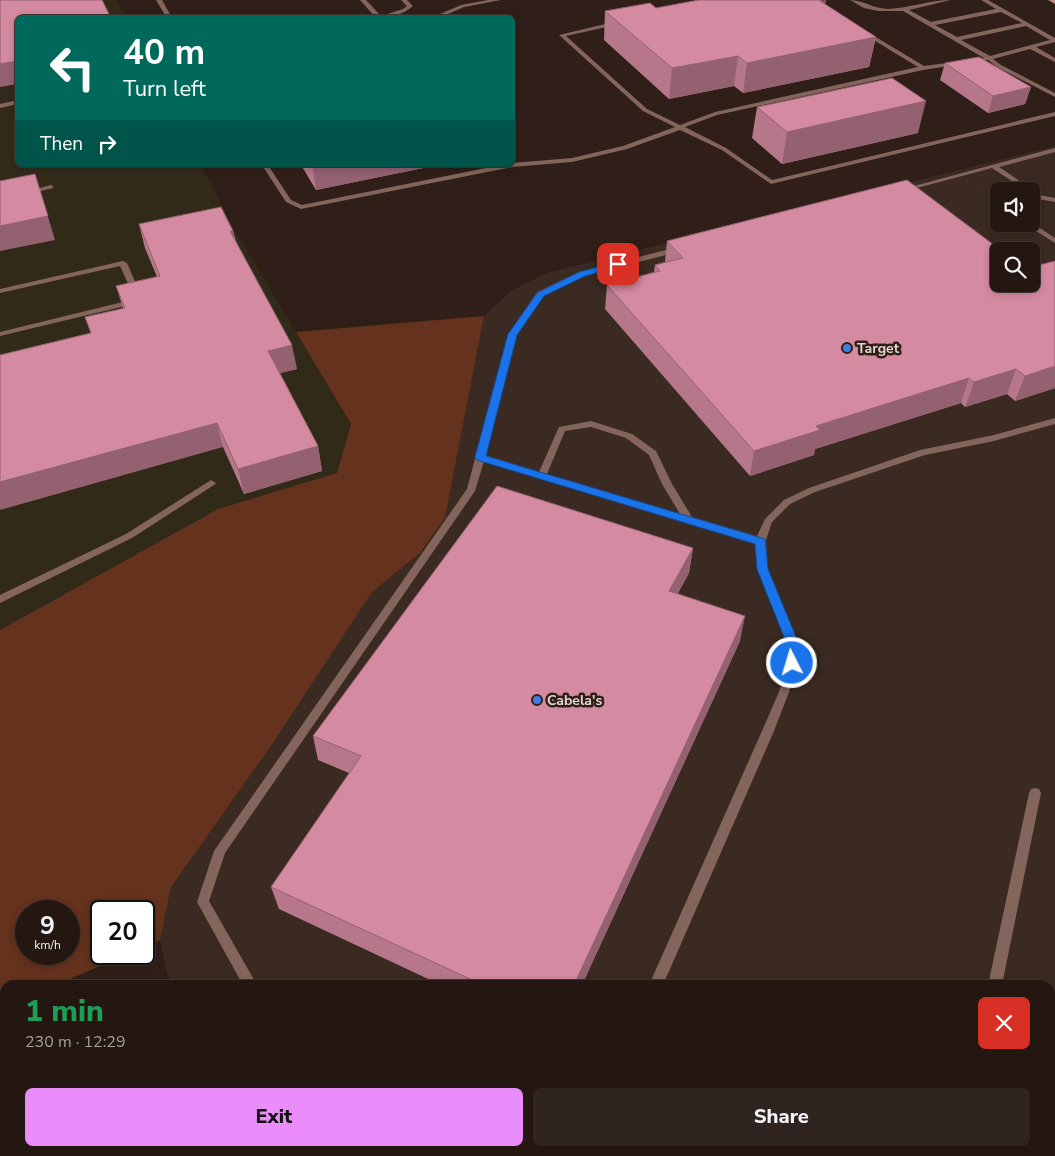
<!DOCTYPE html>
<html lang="en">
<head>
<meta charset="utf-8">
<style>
  :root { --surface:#241712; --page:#302420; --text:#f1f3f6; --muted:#a39f9f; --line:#413632; --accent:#eb8cfb }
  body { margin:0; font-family:"Nunito Sans",sans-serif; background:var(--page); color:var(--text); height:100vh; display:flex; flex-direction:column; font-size:19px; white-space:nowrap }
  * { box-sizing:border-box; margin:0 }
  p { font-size:16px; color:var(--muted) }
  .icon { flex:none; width:28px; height:28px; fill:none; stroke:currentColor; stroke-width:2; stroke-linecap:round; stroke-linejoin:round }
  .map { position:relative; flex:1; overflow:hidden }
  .panel { position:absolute; left:0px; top:980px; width:1055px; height:176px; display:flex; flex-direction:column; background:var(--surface); border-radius:15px 15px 0 0; box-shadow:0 2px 8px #0003,0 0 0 1px var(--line) }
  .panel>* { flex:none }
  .guide { position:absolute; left:15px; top:15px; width:500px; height:152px; border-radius:8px; box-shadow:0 2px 8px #0003,0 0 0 1px var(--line); background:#00695c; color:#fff; overflow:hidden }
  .buttons { position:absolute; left:990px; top:182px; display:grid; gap:10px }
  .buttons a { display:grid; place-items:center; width:50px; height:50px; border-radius:8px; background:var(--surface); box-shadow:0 2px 8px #0003,0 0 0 1px var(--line); font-size:25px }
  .speed { position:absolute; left:15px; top:900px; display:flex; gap:10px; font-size:25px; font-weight:700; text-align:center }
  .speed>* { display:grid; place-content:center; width:65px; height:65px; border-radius:50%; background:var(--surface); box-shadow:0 2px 8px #0003,0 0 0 1px var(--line); line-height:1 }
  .speed small { font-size:12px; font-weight:400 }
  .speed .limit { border:2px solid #111; border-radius:8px; background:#fff; color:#111 }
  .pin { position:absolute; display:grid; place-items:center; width:42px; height:42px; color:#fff; margin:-21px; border-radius:10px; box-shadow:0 2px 8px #0006 }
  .me { position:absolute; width:55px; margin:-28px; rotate:355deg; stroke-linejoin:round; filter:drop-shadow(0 0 4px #0008) }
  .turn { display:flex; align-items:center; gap:18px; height:105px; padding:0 25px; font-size:22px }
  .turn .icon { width:65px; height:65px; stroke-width:2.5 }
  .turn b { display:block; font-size:35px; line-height:42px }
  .then { display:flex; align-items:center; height:48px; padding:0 25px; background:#0003; gap:10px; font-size:19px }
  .round { display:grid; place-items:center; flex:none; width:52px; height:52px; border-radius:8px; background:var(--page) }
  .summary { display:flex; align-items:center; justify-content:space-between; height:85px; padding:0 25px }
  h1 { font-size:30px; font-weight:800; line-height:38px; color:#1e9e55 }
  .cta { display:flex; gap:10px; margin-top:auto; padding:10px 25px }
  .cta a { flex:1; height:58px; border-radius:8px; background:var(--accent); color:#111; font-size:20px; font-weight:800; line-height:58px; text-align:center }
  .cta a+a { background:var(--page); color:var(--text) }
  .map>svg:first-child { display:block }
  .commercial { fill:#3a2a21; fill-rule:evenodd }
  .industrial { fill:#322a19 }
  .green { fill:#64321d; fill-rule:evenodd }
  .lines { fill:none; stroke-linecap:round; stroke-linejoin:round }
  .lane { fill:#84655c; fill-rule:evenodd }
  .secondary { fill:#bb8a7c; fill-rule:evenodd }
  .wall { fill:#b6778a }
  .shaded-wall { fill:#946171 }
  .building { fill:#d48aa1; stroke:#946171 }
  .route { fill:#1a73e8; stroke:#114b97 }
  .shop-dot { fill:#3f7fe0; stroke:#301f18; stroke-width:2 }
  .labels { text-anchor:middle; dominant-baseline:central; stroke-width:5; stroke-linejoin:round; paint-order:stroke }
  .poi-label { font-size:14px; font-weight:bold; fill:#e2d6d1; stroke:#301f18; text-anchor:start }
</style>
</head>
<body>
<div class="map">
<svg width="1055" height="1156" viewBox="0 0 1055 1156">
  <rect width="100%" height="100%" fill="#301f18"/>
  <path class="commercial" d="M1055,146V1156H239L237,1151H1050V985H175L168,976L160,940L171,887L269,749L372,591L420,553L445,518L484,316L511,291L547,273ZM999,191H1031V224H999ZM999,251H1031V284H999Z"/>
  <path class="industrial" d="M0,0H116L125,17L18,18V165H201L233,227L351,424L337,473L218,509L0,630Z"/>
  <path class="green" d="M484,316L445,518L420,553L372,592L269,749L171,887L160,940L144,947V911H101V954H128L56,985H5V1007L0,1009V630L218,509L337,473L351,424L296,332ZM26,911H69V954H26Z"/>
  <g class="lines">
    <path class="lane" d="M156,0H162L172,18H167Z
      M360,0H366L381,16L403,9L407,6L401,0H407L413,6C403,15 389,18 376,18Z
      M488,0H501L464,7L439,18H431L461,5Z
      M850,0C863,0 874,9 888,9C909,8 930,0 951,0L909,10L931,22L996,9L981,0H988L1055,38V42L1036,47L1055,58V62L1030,49L993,59L1001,65L1055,93V97L997,67L988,60L923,70L717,115L685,127L726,148L772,180L1055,112V116L771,184L722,150L680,130L627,149L572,162L512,167L301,209L286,202L262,165H268L291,200L302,205L501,165H512V163L572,158L623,146L675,127L643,111L559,35L618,21L620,22V24L566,36L647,109L680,125L715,112L918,67L862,33L861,32L864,30L924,66L984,58L903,11H878L864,8ZM1001,12L1022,23L957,37L935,25ZM1026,26L1050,40L990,56L961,40Z
      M18,100V104L0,108V104Z
      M1055,148V152L999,167L1033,190V192L1027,191L992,168L902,192L899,190Z
      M51,185L53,186V188L28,194L25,192Z
      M1039,195L1055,198V202L1039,199L1031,201V197Z
      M1031,222L1055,238V243L1028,226V224H1031Z
      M678,247L682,249L681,251L585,276L543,296L516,335L485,455L539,472L559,427L591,421L594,422L632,434L656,451L672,484L692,517L757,536L765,519L784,500L809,488L920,450L994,435L1055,418V424L994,441L925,455L815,492L790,504L772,522L766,540L768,569L795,637L797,663L789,692L774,731L663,985H649L762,731L779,692L787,663L785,637L758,569L756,543L484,461L475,491L225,853L209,901L257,985H243L197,902L214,851L467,489L508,335L537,292L579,272ZM591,427L626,438L649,455L662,484L680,514L547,474L565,431Z
      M123,261L127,263L143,300L142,302L0,336V332L135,299L120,266L0,293V289Z
      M211,480L216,483L214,485L132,538L0,603V595L126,534Z
      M1035,788L1039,789L1041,793L1002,985H988L1029,793L1031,789Z
      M260,1151H274L275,1156H261Z
      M432,1151H454L452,1156H430Z
      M481,1151H495L497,1156H483Z"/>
    <path class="secondary" d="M1048,0H1055V4Z"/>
  </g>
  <path class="wall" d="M825,4L876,37L869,67L743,93L734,86L669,99L604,40L605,11L656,8Z
    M945,63L1031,87L1025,104L988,113L940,80Z
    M757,107L918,133L782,164L752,138Z
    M301,165H438L316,190Z
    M139,224L233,231L236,241L297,369L280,373L318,446L322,471L244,494L223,447L90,333L123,308L116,286L157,277L145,248Z
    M667,241L999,284L1055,261V388L1015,401L1007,394L965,407L961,403L815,449L814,455L750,476L605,309L607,285L654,272L655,265L665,262Z
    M693,548L689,573L678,593L740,641L582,985H441L279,909L271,887L349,773L318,760L313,736Z"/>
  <path class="shaded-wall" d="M826,0L821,28L820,1Z
    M876,37L869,67L743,93L747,63Z
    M738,56L734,86L669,99L672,68Z
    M18,61V84L0,87V64Z
    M1031,87L1025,104L988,113L993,96Z
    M926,101L918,133L782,164L787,132Z
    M312,165H438L316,190Z
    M35,174L55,240L0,251V226Z
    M230,231H233L238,254Z
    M292,345L297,369L273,375L268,351Z
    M1055,366V388L1015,401L1025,376Z
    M1016,369L1007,394L965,407L974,382Z
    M969,378L961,403L815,449L814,455L750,476L754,451L816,426Z
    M217,423L223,447L0,510V482Z
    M318,446L322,471L244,494L238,469Z
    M693,548L689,573L666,615L669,591Z
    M745,616L740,641L582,985H574Z"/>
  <path class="building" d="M0,0H102L111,18H18V61L0,64Z
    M699,0H822L820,1L876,37L747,63L738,56L672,68L605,11L650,3L656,8Z
    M979,57L1031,87L993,96L945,63Z
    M892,78L926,101L787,132L757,107Z
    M35,174L48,216L0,226V181Z
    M907,180L1002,251H999V284H1031V267L1055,261V366L1025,376L1016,369L974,382L969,378L816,426L820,430L754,451L607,285L660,271L655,265L683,258L667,241Z
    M221,207L233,231H230L292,345L268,351L318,446L238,469L217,423L0,482V355L91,333L85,317L125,308L116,286L160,276L139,224Z
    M497,486L693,548L669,591L745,616L574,985H483L271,887L361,756L313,736Z"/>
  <path class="route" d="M618,262H622V266L585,276L544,296L517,335L486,456L765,539L768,569L796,637L798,663L796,666H788L786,663L784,637L757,569L755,544L477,460L475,457L508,334L537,293L579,272Z"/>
  <g class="shop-dot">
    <circle cx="847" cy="348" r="5"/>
    <circle cx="537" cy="700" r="5"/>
  </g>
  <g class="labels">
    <g class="poi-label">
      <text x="857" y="348">Target</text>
      <text x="547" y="700">Cabela's</text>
    </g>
  </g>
</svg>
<div class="buttons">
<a><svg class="icon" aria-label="sound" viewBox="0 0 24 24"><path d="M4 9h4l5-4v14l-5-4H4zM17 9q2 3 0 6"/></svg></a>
<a><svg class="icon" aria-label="search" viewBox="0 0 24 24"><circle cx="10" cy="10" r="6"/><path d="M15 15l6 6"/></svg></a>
</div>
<div class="speed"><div>9<small>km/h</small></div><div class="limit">20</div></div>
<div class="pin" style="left:618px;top:264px;background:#d93025"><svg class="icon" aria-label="arrive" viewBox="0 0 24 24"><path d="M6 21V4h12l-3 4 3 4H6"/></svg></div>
<svg class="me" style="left:792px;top:663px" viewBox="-20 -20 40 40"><circle r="17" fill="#1a73e8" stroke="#fff" stroke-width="3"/><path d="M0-11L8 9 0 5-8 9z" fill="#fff"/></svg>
<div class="guide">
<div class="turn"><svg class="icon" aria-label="left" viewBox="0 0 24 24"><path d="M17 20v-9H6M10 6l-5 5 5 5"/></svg><div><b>40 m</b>Turn left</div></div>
<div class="then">Then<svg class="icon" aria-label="right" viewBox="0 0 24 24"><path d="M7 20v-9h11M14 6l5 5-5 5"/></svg></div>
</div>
<section class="panel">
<div class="summary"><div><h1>1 min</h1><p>230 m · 12:29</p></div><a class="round" style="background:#d93025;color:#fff"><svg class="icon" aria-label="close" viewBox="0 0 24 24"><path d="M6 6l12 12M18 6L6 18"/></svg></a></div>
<div class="cta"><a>Exit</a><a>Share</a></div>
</section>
</div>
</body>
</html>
